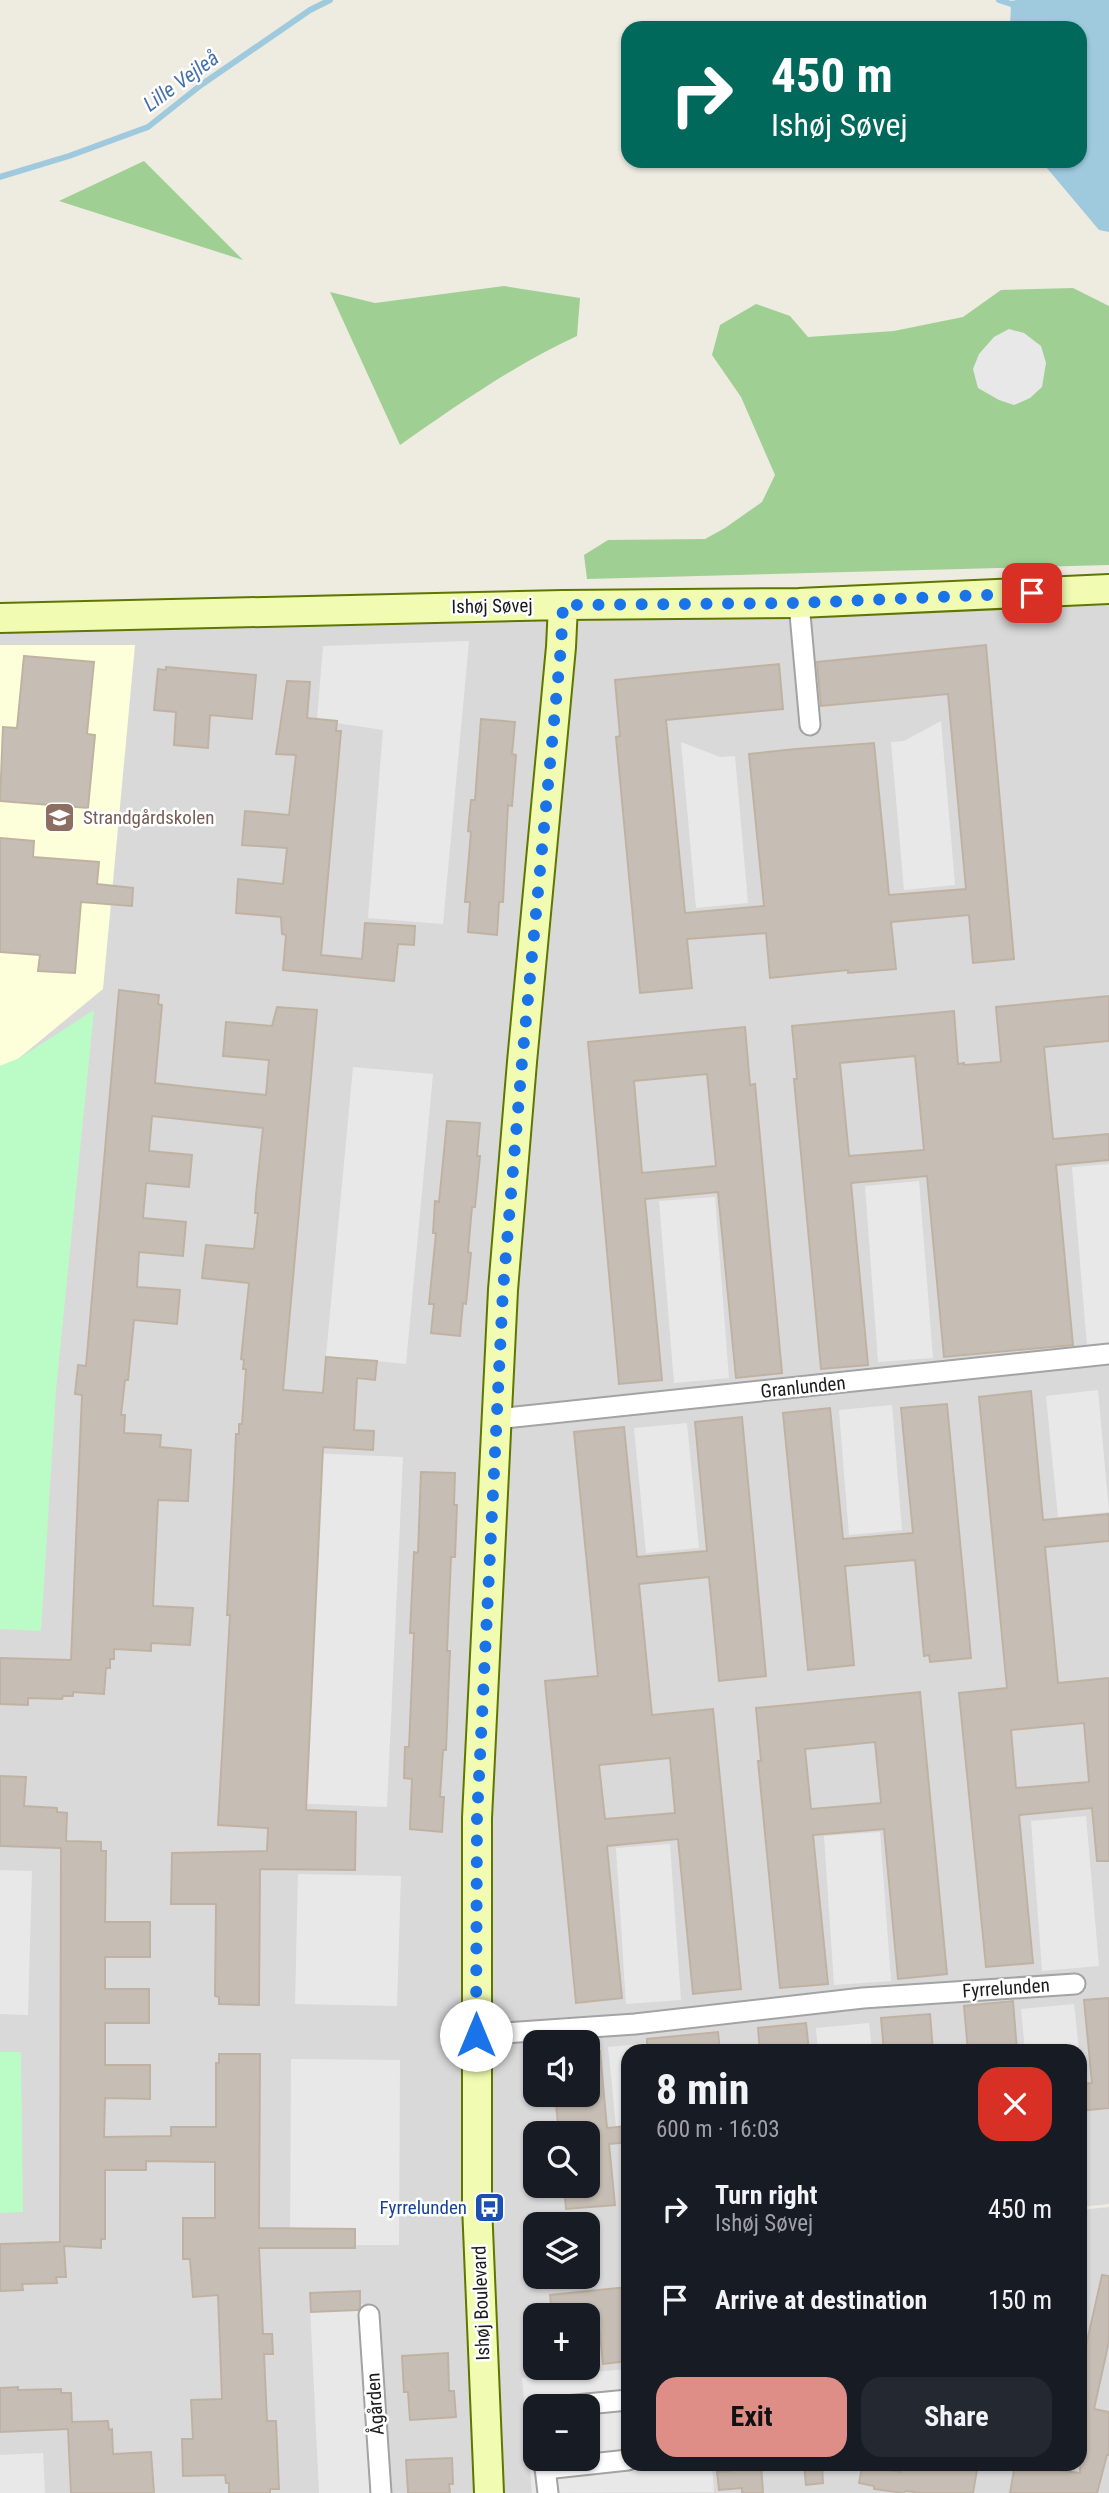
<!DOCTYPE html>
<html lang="en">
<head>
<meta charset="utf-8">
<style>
  :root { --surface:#171b24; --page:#242831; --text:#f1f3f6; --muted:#9ea1a6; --accent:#df8e87 }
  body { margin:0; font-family:"Roboto Condensed",sans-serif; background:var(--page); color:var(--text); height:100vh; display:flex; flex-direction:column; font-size:26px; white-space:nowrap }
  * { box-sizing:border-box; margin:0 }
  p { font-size:23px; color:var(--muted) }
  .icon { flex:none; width:38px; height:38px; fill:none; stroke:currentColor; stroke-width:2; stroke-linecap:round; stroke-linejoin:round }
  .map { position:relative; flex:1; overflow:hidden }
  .sheet { position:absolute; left:621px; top:2044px; width:466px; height:427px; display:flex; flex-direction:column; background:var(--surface); border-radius:21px; box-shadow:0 2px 5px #0004 }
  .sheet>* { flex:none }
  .guide { position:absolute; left:621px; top:21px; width:466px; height:147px; border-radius:21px; box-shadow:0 2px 5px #0004; background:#00695c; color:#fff; overflow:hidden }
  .fabs { position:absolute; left:523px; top:2030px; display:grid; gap:14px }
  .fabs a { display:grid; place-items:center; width:77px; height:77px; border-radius:14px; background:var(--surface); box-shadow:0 2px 5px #0004; font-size:35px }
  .pin { position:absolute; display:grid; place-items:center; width:60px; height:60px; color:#fff; margin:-30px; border-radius:14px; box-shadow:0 4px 10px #0006 }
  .me { position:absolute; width:77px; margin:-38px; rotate:0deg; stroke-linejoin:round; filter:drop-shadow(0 0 5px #0008) }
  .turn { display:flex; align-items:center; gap:24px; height:147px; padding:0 35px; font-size:32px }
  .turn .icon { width:91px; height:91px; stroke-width:2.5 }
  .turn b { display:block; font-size:49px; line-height:60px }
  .round { display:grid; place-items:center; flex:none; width:74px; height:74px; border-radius:21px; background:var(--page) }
  .summary { display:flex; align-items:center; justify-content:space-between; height:119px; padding:0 35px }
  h1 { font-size:42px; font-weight:700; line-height:52px }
  .cta { display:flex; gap:14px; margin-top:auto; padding:14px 35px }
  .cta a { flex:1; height:80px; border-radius:21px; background:var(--accent); color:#111; font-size:28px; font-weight:700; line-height:80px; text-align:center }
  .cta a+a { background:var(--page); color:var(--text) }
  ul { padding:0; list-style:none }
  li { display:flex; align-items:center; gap:21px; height:91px; padding:0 35px }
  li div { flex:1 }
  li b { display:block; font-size:26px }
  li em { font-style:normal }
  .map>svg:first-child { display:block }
  .residential { fill:#dad9d9; fill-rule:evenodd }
  .education { fill:#fcffd9 }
  .forest { fill:#a0cf94 }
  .park { fill:#bbfbc6 }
  .parking { fill:#e8e8e8; fill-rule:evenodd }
  .water { fill:#9fcade }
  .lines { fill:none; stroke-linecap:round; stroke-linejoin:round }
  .stream { stroke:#9fcade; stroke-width:6 }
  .building { fill:#c6beb4; stroke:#c0b2a3; stroke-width:2; fill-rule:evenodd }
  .street-casing { stroke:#a3a3a3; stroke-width:23 }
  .secondary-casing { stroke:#5f7601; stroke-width:32 }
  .street { stroke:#fff; stroke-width:19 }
  .secondary { stroke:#f1fcb2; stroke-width:28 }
  .route { stroke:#1a73e8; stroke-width:12; stroke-dasharray:0 21.6 }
  .labels { text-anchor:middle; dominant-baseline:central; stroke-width:5; stroke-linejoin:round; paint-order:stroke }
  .street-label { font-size:19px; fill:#1c1c1c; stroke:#fff }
  .education-label { font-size:19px; fill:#785e54; stroke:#fff; text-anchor:start }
  .transit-label { font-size:19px; fill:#164399; stroke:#fff; text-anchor:end }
  .water-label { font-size:21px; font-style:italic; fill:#4671af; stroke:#fff }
</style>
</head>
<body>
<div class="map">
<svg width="1109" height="2493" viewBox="0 0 1109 2493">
  <rect width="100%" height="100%" fill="#eeebe1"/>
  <path class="residential" d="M474,591L1109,595V2204L1080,2207V2051H628V2464H1080V2210L1109,2207V2493H0V603ZM536,2042H588V2095H536ZM536,2133H588V2186H536ZM536,2224H588V2277H536ZM536,2315H588V2368H536ZM536,2406H588V2459H536Z"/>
  <path class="education" d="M0,645H135L103,989L18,1059L0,1066Z"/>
  <path class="forest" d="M144,161L243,260L59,201Z
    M504,286L580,298L577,336C514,365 457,405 400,445L330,292L375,303Z
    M1073,288L1109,306V565L587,579L584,555L608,540L705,539L725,528L762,502L775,475L741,397L712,355L720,325L756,304L790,316L808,337L894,331L963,317L1001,290Z"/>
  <path class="park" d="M94,1010L56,1390L41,1631L0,1629V1066L18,1059Z
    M0,2052H21L23,2212L0,2213Z"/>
  <path class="parking" d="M1009,329L1024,333L1041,346L1046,363L1042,387L1030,398L1014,405L999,400L978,388L973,369L979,354L994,337Z
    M469,641L443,924L368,918L383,730L317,720L323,646Z
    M941,721L955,885L904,890L891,742L904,741Z
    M681,742L720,757L735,756L748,903L696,908Z
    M353,1067L433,1074L406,1364L326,1356Z
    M1109,1164V1350L1087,1346L1072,1167Z
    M919,1181L933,1358L878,1362L865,1186Z
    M715,1197L729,1378L674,1383L659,1201Z
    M1098,1390L1109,1512L1058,1517L1046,1396Z
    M892,1405L902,1530L849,1535L839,1410Z
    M687,1423L699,1548L646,1553L634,1428Z
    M307,1453L403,1457L387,1807L291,1803Z
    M1086,1816L1099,1966L1042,1971L1031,1821Z
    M880,1832L891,1981L834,1985L824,1836Z
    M670,1844L681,2000L626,2004L616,1848Z
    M0,1870L32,1871L28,2015L0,2014Z
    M298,1874L401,1876L397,2006L295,2004Z
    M1074,2004L1079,2051H1025L1021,2009Z
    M869,2023L872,2051H818L816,2028Z
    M661,2042L662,2051H628V2124L616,2126L608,2047Z
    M291,2059L400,2060L399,2245H290Z
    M363,2304L372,2493H319L310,2306Z
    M628,2369V2464H712L714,2492L532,2493L522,2378ZM536,2406H588V2459H536Z
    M43,2453L45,2493H0V2455Z"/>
  <path class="water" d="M1016,0H1109V232L1099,230L1041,161H1080V28H1010L1011,4Z"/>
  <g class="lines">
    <path class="stream" d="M999,0L1011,4L1019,3
      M0,177L69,156L148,127L201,85L310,10L330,0"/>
  </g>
  <path class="building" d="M986,645L1014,959L973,963L969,915L891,922L896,969L848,973V970L770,978L766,933L687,939L692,988L640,993L616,737L620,736L615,680L779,664L783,709L666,720L685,913L764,906L749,754L796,749L874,743L889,895L966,889L948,694L821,706L817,662Z
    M24,656L94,662L87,734L95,735L88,808L0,801L3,727L17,728Z
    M166,667L256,675L252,719L210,715L208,748L174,745L176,712L154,710L158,669L166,670Z
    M287,681L310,682L307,718L337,721L336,731H341L321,955L362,959L365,923L415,926L414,945L398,944L394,981L283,970L286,935L282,934L281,917L236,913L238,879L283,884L287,848L242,845L245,811L289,815L296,755L276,754Z
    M481,719L515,722L512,754L516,755L512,806L508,805L503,902H499L497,935L468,932L470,902H465L471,832L468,831L471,800H475Z
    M0,838L34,841L33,857L99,862L97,884L133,888L132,906L81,902L75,973L38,971L40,955L0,952Z
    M119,990L159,995L158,1004L162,1005L155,1083L198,1088L266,1095L269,1060L223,1056L226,1022L272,1026L277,1007L317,1010L283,1390L323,1393L326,1357L377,1361L375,1380L357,1378L354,1430L374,1431L373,1450L323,1447L306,1810L356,1812L355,1870L260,1869L259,2005L219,2004V1997L215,1996L216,1904H171L172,1853L267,1851L268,1828L218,1825L230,1615H227L234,1479L236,1434H239V1424H242L246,1369H243L244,1360L241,1359L249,1283L202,1278L206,1245L254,1249L258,1213H255L256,1195L263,1128L152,1116L149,1151L192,1155L189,1187L146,1183L143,1218L186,1222L183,1256L139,1252L137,1287L180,1290L177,1324L134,1320L128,1380H125L121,1415H125L124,1433L161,1435L160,1447L191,1450L188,1501L158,1500L153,1606L193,1608L190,1645L151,1643V1651L114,1649V1659H110V1668H106L104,1694L73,1692V1696H63L62,1699L28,1698V1705L0,1704V1658L71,1660L82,1395L75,1394L78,1365L86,1366Z
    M1109,996V1041L1044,1047L1053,1139L1109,1134V1160L1056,1165L1073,1345L944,1357L927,1176L851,1183L868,1365L821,1369L794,1079H797L792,1026L954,1011L958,1064L964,1063V1065L1001,1062L996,1007ZM915,1056L924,1150L849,1156L840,1063Z
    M745,1027L750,1085L755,1084L782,1373L736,1378L718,1192L645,1199L662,1380L619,1384L588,1042ZM707,1074L716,1166L642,1173L634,1081Z
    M447,1121L480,1123L477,1156H480L475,1207H472L468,1252L471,1253L466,1304L463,1303L460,1336L431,1333L434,1304H429L436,1233H433L435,1201L439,1202Z
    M1031,1391L1043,1520L1109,1514V1541L1045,1547L1058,1683L1109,1678V1861H1097L1092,1808L1019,1815L1033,1963L986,1967L959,1693L1007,1688L979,1397ZM1084,1723L1089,1782L1016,1788L1011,1730Z
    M947,1404L971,1658L930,1662L929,1655L924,1656L915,1560L845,1566L854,1665L808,1670L783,1413L830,1408L843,1539L913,1533L901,1408Z
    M742,1417L766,1676L719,1681L709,1577L639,1584L652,1715L713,1709L741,1989L693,1994L678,1839L607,1846L622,1998L576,2003L545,1681L598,1676L574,1432L624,1427L637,1557L707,1551L695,1422ZM670,1758L675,1813L605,1819L599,1765Z
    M421,1472L455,1473L454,1505H457L455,1557H451L447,1651H450L446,1750H443L440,1797H444L442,1832L410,1829L412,1779L404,1778L405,1747H409L414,1633H410L414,1552L418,1553Z
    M920,1692L947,1974L898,1979L884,1829L813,1835L828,1984L780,1988L758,1761H761L756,1708ZM875,1742L881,1803L811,1809L805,1749Z
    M0,1776L26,1777L24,1806L57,1808V1812L67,1813L66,1841L101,1842V1851H106L105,1922H150V1957H105V1989H149V2023H105V2065H150V2099L105,2098L104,2137L171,2136V2127H216V2063H219V2054H260L259,2228L355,2229V2248H259L263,2334H272L273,2354H264L267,2421H276L279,2489H270V2493H229V2483H226L225,2475L183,2476L182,2439H193L191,2400L222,2399L218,2295L193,2297L190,2259H183V2218H215V2162L146,2161V2170H105V2239H101V2248L64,2246L66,2277H56L57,2283L22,2284L23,2290L0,2291V2244L60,2242L61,1848L0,1846Z
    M1109,1998V2108L1080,2111V2084L1092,2083L1084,2000Z
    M1013,2001L1017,2051H968L964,2006Z
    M930,2014L933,2051H884L881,2018Z
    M806,2023L809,2051H760L758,2028Z
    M718,2032L720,2051H647V2039Z
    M600,2051L607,2128L628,2126V2142L609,2144L615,2205L566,2209L564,2186H588V2133H559L555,2095H588V2052Z
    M1102,2275L1109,2276V2341L1094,2409L1109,2412V2455H1107L1097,2493H1010L1015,2464L1080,2473V2349L1085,2350Z
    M628,2287V2361L603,2364L598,2315H552L550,2295Z
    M360,2291V2307L358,2310L311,2312L310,2293Z
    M448,2353L449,2391H454L456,2417L410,2420L408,2392H404L402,2356Z
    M18,2387V2390L61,2389V2393H71L72,2422L108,2421L109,2430L112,2429L113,2454L151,2452L154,2493H71L68,2429L0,2432V2388Z
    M452,2458L453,2484H449L450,2493H408L406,2460Z
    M732,2464H761L763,2493H742V2488L719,2490L717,2472L732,2471Z
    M804,2464H822L823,2483L806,2485Z
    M902,2464H978L973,2493H922L906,2491L903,2493L874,2489V2486L859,2483L862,2467L901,2472Z"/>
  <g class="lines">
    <defs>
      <path id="street" d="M799,603L810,725
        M496,1419L1109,1354
        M476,2035L635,2024L863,1998L1075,1984
        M369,2315L381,2493
        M566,2406L628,2400
        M544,2459L548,2493
        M545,2469L628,2460"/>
      <path id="secondary" d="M0,618L563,605L799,603L1109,589
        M489,2493L477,2205V1818L503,1290L522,1062L561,647L563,605"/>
    </defs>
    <use href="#street" class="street-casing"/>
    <use href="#secondary" class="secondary-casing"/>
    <use href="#street" class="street"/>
    <use href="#secondary" class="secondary"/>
  </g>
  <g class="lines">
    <path class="route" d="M476,2035L477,1818L503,1290L522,1062L561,647L563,605L799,603L1032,593"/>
  </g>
  <defs>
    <symbol id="school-square" viewBox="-11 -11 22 22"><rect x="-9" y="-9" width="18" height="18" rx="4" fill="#8d6e63" stroke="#fff"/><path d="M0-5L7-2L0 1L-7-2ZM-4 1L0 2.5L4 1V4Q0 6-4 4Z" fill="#fff"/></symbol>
    <symbol id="bus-square" viewBox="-11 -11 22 22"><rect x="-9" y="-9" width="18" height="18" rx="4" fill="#1a4fb4" stroke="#fff"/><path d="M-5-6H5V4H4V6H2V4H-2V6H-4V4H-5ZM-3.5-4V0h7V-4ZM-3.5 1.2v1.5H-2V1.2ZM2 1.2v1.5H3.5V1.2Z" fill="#fff"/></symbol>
  </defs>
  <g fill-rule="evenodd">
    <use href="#school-square" x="42" y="800" width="35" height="35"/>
    <use href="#bus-square" x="472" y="2190" width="35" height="35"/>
  </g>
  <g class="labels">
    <g class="street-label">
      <text transform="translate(492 606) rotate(-1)">Ishøj Søvej</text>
      <text transform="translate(803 1387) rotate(-6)">Granlunden</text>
      <text transform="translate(1006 1988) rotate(-4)">Fyrrelunden</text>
      <text transform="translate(481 2303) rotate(-92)">Ishøj Boulevard</text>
      <text transform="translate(375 2404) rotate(-94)">Ågården</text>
    </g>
    <g class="education-label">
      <text x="83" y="817">Strandgårdskolen</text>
    </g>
    <g class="transit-label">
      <text x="467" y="2207">Fyrrelunden</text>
    </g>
    <g class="water-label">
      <text transform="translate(181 81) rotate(-36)">Lille Vejleå</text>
    </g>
  </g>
</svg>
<div class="fabs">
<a><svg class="icon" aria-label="sound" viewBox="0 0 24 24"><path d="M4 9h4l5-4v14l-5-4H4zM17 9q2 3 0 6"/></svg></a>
<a><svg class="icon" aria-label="search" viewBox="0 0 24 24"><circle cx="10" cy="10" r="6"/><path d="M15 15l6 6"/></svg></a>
<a><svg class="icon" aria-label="layers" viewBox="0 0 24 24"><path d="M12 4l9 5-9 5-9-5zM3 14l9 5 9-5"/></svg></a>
<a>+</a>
<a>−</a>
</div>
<div class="pin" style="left:1032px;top:593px;background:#d93025"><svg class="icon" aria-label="arrive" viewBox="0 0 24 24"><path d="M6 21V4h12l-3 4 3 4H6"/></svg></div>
<svg class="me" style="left:476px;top:2035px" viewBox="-20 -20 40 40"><circle r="19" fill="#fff"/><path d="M0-13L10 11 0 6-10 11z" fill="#1a73e8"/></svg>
<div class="guide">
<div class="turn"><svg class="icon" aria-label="right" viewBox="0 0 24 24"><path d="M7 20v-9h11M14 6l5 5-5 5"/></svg><div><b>450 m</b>Ishøj Søvej</div></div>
</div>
<section class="sheet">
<div class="summary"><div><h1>8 min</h1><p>600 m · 16:03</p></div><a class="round" style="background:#d93025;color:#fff"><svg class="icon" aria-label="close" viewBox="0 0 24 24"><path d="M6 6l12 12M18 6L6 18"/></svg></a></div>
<ul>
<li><svg class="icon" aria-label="right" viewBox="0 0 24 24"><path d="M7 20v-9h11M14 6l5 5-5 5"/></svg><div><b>Turn right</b><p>Ishøj Søvej</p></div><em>450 m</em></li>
<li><svg class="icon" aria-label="arrive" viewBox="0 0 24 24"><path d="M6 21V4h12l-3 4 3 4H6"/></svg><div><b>Arrive at destination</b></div><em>150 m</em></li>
</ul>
<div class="cta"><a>Exit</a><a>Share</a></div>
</section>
</div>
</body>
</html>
